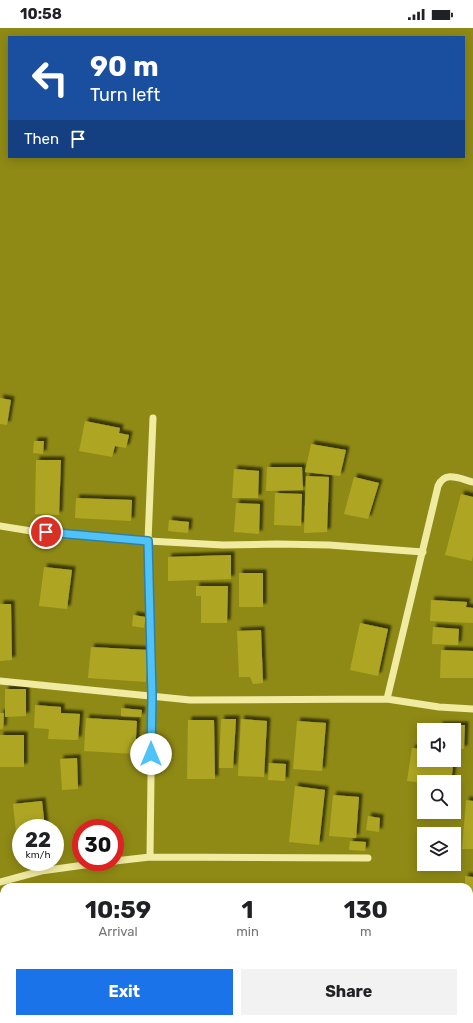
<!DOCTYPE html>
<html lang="en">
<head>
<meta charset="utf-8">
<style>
  :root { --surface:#fff; --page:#f2f2f2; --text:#202124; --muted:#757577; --accent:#1a73e8 }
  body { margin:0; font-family:Rubik,sans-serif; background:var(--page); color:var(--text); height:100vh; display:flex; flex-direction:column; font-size:15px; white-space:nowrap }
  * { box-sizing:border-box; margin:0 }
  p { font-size:13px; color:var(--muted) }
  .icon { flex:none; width:22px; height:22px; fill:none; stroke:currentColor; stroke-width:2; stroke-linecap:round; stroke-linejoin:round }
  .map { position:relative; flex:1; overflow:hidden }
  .drawer { position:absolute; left:0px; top:855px; width:473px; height:140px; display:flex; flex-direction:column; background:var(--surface); border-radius:12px 12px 0 0; box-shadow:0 2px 10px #0003 }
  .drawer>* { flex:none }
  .hud { position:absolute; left:8px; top:8px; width:457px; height:122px; border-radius:0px; box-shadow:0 2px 10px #0003; background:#1a4fa0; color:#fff; overflow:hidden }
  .tools { position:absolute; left:417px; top:695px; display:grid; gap:8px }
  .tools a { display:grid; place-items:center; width:44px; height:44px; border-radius:0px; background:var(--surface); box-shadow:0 2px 10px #0003; font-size:20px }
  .speed { position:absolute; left:12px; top:791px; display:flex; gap:8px; font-size:20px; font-weight:700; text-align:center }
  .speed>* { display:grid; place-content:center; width:52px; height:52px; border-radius:50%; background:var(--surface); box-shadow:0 2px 10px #0003; line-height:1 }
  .speed small { font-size:10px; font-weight:400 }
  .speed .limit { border:6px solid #d22; background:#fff; color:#111 }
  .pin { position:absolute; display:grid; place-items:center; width:34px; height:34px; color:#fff; margin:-17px; border:2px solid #fff; border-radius:50%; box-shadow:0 1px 4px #0007 }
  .me { position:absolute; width:44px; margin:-22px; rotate:0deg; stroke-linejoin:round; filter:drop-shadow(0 0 3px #0008) }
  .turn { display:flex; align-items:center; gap:14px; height:84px; padding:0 16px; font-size:18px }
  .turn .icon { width:52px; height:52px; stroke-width:2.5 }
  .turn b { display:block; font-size:28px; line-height:34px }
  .then { display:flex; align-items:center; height:38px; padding:0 16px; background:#0003; gap:8px; font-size:15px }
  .eta { display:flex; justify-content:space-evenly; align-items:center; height:68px; text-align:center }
  .eta b { font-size:24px; font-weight:700; line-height:28px }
  .button { display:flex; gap:8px; margin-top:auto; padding:8px 16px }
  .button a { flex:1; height:46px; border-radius:0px; background:var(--accent); color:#fff; font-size:16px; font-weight:700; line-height:46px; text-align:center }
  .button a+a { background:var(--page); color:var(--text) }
  .status { display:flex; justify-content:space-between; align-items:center; height:28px; padding:0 20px; background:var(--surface); direction:ltr }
  .status svg { height:11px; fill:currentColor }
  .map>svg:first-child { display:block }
  .building { fill:#aea624; filter:url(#shadow) }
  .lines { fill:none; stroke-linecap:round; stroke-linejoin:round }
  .minor { stroke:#f0eba1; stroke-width:7 }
  .route-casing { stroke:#337fa1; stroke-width:10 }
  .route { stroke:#4fc3f7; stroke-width:7 }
</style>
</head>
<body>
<div class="status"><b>10:58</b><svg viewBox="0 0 49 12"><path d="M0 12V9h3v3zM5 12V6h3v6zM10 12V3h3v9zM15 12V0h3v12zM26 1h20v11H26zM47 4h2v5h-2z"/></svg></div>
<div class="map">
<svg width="473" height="995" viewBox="0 0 473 995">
  <defs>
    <filter id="shadow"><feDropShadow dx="3.5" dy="-3.5" stdDeviation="1" flood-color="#0009"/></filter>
  </defs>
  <rect width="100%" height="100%" fill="#8f8a15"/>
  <path class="building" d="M0,370L11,372L7,397L0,396Z
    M85,393L120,400L119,405L129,407L126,420L115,418L112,429L79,423Z
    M34,413H44L43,426L33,425Z
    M311,416L346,422L340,448L305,444Z
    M36,432H61L59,487L35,486Z
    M267,439H302L303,462L266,463Z
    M234,441L259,443L258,470H232Z
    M306,448L329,449L327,504L304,505Z
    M354,449L379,455L368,491L344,486Z
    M275,465L302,466L301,498L274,497Z
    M461,466L473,469V528L472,533L445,527Z
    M76,470L132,472L131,493L75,490Z
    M236,475L260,476L259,506L234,504Z
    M169,492L189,494L188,505L168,503Z
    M231,527V551L168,553V529Z
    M44,539L72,542L67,581L39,578Z
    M239,545H263V579H239Z
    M196,558H228L227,595H201V568H196Z
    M431,572L467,574L466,579L473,580V595L430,593Z
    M0,576H11L12,632L0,633Z
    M133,587L146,589L144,600L132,598Z
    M360,595L388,601L378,648L350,642Z
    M433,599L459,601L458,617L432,616Z
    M261,602L263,655L253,656L250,649H239L237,603Z
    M91,619L149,622L146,654L88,650Z
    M441,622L473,623V650H440Z
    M5,661H26V688L5,689Z
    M35,677L61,679V685L80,686L78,712L48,711L49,701L34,700Z
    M121,680L142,682L141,689L121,688Z
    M0,685H4L3,701H0Z
    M86,690L137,693L135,726L84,723Z
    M221,691H236L233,740H219Z
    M241,691L267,693L264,749L238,748Z
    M188,692H214L215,751H187Z
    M297,693L326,695L322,743L293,741Z
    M439,697H465L464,721H454V702H439Z
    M0,707H24V739H0Z
    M412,720L424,721V732H454L451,754H424V755L407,753Z
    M77,730L78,761L62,762L60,731Z
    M269,735L286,736L285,753L268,752Z
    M295,758L325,762L319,817L289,814Z
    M333,767L359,769L356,810L329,808Z
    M466,772L473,773V821H462Z
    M42,773L45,800H21V834H19L13,776Z
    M368,788L380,790L379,804L366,802Z
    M350,813L366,814L365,823L349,822Z
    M465,848L473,849V929H469V859H465Z
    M4,867V893L0,894V868Z
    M469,932H473V978H469Z"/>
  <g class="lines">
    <path class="minor" d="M0,498L31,503L148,513L153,390
      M0,653L190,672L387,671L439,679L473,681
      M387,671L438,458C445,442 460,451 473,454
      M150,829L152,668L148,513L223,517L277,516L329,517L423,524
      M115,833L150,829L368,830
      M0,854L41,843L106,834
      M147,995H168"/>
  </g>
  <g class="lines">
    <defs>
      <path id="route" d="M46,504L148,513L152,668L151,726"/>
    </defs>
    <use href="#route" class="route-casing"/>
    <use href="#route" class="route"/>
  </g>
</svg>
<div class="tools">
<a><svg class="icon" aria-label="sound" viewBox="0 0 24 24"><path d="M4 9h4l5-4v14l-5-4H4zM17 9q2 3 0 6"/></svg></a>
<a><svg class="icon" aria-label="search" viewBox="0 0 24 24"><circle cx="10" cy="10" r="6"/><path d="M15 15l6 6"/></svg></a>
<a><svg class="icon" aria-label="layers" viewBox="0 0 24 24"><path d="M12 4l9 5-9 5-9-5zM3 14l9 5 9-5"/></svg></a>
</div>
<div class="speed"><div>22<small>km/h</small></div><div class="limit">30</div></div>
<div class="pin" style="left:46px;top:504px;background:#d93025"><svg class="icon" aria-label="arrive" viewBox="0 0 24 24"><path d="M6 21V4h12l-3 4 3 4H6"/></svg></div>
<svg class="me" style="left:151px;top:726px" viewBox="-20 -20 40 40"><circle r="19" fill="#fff"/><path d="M0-13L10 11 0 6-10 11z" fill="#4fc3f7"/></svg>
<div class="hud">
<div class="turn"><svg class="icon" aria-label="left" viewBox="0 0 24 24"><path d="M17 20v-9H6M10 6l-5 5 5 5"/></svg><div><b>90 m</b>Turn left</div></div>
<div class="then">Then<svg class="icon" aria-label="arrive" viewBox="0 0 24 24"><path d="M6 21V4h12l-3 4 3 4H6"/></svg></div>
</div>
<section class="drawer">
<div class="eta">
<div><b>10:59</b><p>Arrival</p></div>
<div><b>1</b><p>min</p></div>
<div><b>130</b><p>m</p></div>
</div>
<div class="button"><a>Exit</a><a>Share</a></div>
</section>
</div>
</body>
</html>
